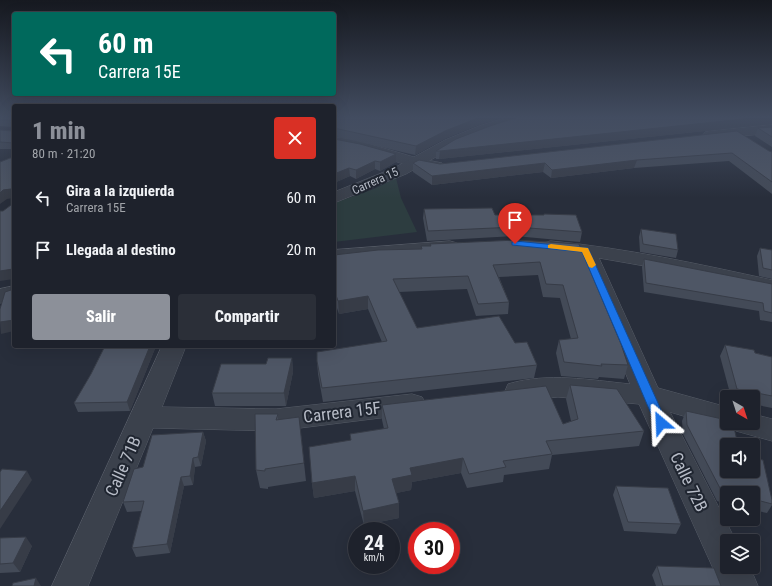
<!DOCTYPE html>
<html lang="es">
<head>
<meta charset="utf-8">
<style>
  :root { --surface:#1e222c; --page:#2b2f38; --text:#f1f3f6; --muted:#a1a4a9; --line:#3c3f48; --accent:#8c9099 }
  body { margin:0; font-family:"Roboto Condensed",sans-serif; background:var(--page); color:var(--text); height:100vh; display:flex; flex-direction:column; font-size:15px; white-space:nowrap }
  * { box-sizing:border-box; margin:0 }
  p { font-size:13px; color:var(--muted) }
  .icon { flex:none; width:22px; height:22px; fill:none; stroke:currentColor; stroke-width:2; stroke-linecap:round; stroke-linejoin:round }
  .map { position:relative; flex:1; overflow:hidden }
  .drawer { position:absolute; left:12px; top:104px; width:324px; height:244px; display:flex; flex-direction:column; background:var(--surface); border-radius:4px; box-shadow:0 4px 16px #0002,0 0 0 1px var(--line) }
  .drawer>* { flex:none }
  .banner { position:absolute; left:12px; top:12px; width:324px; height:84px; border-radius:4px; box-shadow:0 4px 16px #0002,0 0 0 1px var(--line); background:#00695c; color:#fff; overflow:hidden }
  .needle { width:26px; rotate:141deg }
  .fabs { position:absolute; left:720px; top:390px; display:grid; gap:8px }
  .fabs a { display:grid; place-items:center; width:40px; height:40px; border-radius:4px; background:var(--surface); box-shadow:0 4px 16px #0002,0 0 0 1px var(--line); font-size:20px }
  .speed { position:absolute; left:348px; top:522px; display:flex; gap:8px; font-size:20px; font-weight:700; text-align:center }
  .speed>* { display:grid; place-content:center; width:52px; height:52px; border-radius:50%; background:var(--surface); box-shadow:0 4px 16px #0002,0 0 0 1px var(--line); line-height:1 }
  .speed small { font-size:10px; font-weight:400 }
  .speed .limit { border:6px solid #d22; background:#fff; color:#111 }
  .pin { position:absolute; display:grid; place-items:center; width:34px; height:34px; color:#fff; margin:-41px -17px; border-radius:50% 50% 50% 0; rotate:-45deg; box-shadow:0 0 4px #0007 }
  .pin .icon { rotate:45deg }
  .me { position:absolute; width:44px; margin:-22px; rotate:334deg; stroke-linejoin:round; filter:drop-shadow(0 0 3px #0008) }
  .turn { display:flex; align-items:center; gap:14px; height:84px; padding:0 20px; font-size:18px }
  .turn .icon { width:52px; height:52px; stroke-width:2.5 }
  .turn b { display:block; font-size:28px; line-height:34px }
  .round { display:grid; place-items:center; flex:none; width:42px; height:42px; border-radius:4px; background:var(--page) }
  .headline { display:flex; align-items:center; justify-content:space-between; height:68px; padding:0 20px }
  h1 { font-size:24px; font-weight:800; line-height:30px; color:var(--accent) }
  .button { display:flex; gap:8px; margin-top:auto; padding:8px 20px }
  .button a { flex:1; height:46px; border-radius:4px; background:var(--accent); color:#fff; font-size:16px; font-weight:800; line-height:46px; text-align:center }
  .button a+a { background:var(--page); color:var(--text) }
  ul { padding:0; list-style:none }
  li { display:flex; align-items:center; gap:12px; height:52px; padding:0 20px }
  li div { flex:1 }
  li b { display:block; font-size:15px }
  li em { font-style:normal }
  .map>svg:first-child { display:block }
  .green { fill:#2d3d40 }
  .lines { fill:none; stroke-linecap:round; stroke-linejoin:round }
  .minor-casing { stroke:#565c67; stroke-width:1 }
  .tertiary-casing { stroke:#565c67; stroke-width:1 }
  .minor { fill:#3b414c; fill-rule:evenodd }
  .tertiary { fill:#3b414c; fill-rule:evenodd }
  .wall { fill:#434a57 }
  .shaded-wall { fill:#373c47 }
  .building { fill:#4e5665; stroke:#373c47 }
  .route { fill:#1a73e8; stroke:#114b97 }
  .slow { fill:#f59e0b }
  .labels { text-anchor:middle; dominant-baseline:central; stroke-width:4; stroke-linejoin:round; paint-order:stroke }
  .far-street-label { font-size:12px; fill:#b7bcc7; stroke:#202631 }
  .near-street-label { font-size:17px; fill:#b7bcc7; stroke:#202631 }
</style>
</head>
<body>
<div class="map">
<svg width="772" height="586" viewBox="0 0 772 586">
  <rect width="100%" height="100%" fill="#282e3b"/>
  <path class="green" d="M396,178L401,198L417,232L334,242V203L374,189Z"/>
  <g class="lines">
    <defs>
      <path id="minor" d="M772,125V133L710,139L705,138L703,135L705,132L710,131Z
        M334,137L356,140L417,158L442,163L445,166L442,169C422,174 377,154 356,148C349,147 341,146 334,145Z
        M450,241L457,243L460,247L457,251L334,262V250Z
        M551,241C626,248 699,264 772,280V292L662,269L599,258L658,388L727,407V423H753V414L772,419V441L736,431L734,427L727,429L670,412L736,541H727V567H750L758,586H721L639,404L558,397L518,401L508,398L505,391L508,384C548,372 590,380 630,384L577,256L544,251L541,247L544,243Z
        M162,346H186L162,407L276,409L412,394L422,397L426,404L422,411L412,414L276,431L153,428L88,586H52Z"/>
      <path id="tertiary" d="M511,116H530L529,119L489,132L455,146L406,174L334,203V192L394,168L445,140L479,126Z
        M14,286V300L0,303V289Z"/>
    </defs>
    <use href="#minor" class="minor-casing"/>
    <use href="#tertiary" class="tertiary-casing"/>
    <use href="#minor" class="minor"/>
    <use href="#tertiary" class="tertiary"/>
  </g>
  <path class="wall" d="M0,116H14V149H0V130L13,131V127L0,126Z
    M334,116H506L478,125L444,139L415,155L334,136Z
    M772,116V124L439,159H436V151Z
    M772,127V147L755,136L758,128Z
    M334,139L396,154V162L380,171L375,169L356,179L350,176L334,183Z
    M769,151L772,152V194L729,161L634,168L551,178L543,172L432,185L413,172V163L440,164Z
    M424,209L495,215H544V214L582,232L580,242L515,236L427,241L423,218Z
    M641,229L678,250L676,258L640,252L639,237Z
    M579,244L628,365L624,379L599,377L598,379L561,376L556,353L559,340L571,339L560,298L543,297L538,275L499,277L509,302L508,314L476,316L467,289L399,292L417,328L515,343L537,365L534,378L323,402L318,374L317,361L382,342L368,309L339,314L334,299V255L421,249V246Z
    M760,248L772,250V279L759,276L757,256Z
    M644,259L772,284V322L760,320L759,311L644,292L642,267Z
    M725,345L772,357V408L753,404V397H731L720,356Z
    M105,346H156L130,411L78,412L74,403L91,374Z
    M292,358L293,372L286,406H215L212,393L266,364Z
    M570,385L644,431L639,446L552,455L549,469L504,475L503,482L467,488L461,473L412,482L411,490L396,493L399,503V518L364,525L355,491L314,498L312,483L351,440L350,434L384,429L382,420V405L563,424L571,421L566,399Z
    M686,411L727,445L772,500V505L767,513L753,510V493H727V504L717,501L683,434L682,421Z
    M278,414V420L301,435L306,481L268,487V489L260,488L256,470Z
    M203,432L206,441L201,466L195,467L193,485L184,486L170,553L136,557L132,548L142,511L127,512L123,502Z
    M616,486L681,524L676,534L624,531L613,495Z
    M0,538L32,546L20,572L0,573Z
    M657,566L721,586H656L652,575Z"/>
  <path class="shaded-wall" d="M483,116H506L478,125L444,139L415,155L416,146L445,131Z
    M772,116V124L439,159L440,151Z
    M396,154V162L380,171V162Z
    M637,160L634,168L551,178L552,170Z
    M375,161V169L356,179V170Z
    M545,163L543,172L432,185V176Z
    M349,168L350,176L334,183V174Z
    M11,189L14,198L7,199L0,204V193L3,190Z
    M13,269L14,279L0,281V271Z
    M368,296V309L339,314L338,301Z
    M14,320V331L1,334L0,322Z
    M150,346H156L130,411L127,402Z
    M292,358L293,372L286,406L284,393Z
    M203,432L206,441L201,466L198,457Z
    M193,458L195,467L193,485L190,476Z
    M463,458L461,473L412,482L411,490L392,494V479L410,468Z
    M27,471L32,480L0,529V511Z
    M355,476V491L314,498L312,483Z
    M181,477L184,486L170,553L167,544Z
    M399,503V518L364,525L363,511Z
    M26,537L32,546L20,572L13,563Z
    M36,578L41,586H34Z"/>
  <path class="building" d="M0,116H14V143L0,142V130L13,131V121L0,120Z
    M334,116H483L445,131L416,146L334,128Z
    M521,116H772L440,151H436L456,139L490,126Z
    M772,127V137L758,128Z
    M737,131L769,151L772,152V182L732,153L637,160L552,170L545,163L432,176L413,163L419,160L440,164Z
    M334,139L360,144L396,154L380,162L375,161L356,170L349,168L334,174Z
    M10,158H14V320L0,322V309L5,292L11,290V275L13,269L0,271V211H3L11,205V189L3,190L0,193V162Z
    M492,208L495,215H544V214L576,215L582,232L516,227L428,231L424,209Z
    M641,229L676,234L678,250L643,244Z
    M517,240L579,244L621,344L628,365L601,364L602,366L564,362L559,340L578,338L563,285L546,284L540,262L493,265L509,302L478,304L468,276L393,279L417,328L499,316L515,343L527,342L537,365L322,388L317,361V352L387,341L368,296L338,301L334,289V255L378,250L422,249L421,246H431L430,244Z
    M760,248L772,250V270L763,268Z
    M644,259L772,284V313L764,311L763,303L646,283Z
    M725,345L754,350L755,353L772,357V396L737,389Z
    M105,346H150L127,402L74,403L91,374Z
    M268,358H292L284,393H212L221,364H266Z
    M570,385L617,389L644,431L546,441L552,454L503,461L506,467L469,474L463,458L410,468L412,475L392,479L399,503L363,511L355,476L312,483L309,447L351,440L350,434L388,428L382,405L546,386L563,424L578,419Z
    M686,411L727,420V423H733L738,445H727V471H753V458L763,460L772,500V504L753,499V493H727L722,492L687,425Z
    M255,414H278L276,420L299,417L304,463L265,469V471L256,470Z
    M203,432L198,457L193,458L190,476L181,477L167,544L132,548L144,501L123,502L134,469L143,467L152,435Z
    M2,469L27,471L0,511V472Z
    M616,486L668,488L681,524L628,522Z
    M26,537L13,563L0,564V538Z
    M657,566L714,568L721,586H663Z
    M36,578L34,586H12L13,583Z"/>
  <linearGradient id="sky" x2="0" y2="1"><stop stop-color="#161920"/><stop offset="0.59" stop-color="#424c60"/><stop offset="1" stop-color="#424c60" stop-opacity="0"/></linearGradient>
  <rect width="772" height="198" fill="url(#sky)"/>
  <path class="route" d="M515,241L588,248L667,423L665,426L661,427L657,426L655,423L582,252L512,245V242Z"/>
  <path class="slow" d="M551,244L588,248L596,265L592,268L589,267L582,252L548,248V245Z"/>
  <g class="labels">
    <g class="far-street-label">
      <text transform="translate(375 181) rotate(-24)">Carrera 15</text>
    </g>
    <g class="near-street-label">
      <text transform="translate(342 412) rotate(-7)">Carrera 15F</text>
      <text transform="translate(123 466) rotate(-66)">Calle 71B</text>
      <text transform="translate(689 482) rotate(64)">Calle 72B</text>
    </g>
  </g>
</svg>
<div class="fabs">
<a><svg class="needle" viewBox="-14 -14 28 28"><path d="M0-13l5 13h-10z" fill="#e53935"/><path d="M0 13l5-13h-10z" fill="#a1a4a9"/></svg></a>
<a><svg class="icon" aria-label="sound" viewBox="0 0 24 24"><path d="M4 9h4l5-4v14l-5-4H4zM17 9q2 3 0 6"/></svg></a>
<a><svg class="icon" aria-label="search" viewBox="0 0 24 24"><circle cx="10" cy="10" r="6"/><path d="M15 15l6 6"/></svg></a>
<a><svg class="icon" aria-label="layers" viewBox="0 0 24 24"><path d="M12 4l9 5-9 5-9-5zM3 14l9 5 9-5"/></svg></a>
</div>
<div class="speed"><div>24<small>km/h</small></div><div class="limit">30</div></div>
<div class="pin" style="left:515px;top:244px;background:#d93025"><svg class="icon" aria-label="arrive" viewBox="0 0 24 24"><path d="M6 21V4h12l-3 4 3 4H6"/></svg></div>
<svg class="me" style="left:661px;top:423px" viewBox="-20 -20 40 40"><path d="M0-17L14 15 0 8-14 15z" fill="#1a73e8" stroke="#fff" stroke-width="4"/></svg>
<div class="banner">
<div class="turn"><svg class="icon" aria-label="left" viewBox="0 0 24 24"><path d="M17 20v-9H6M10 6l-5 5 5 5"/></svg><div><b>60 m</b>Carrera 15E</div></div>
</div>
<section class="drawer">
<div class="headline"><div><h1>1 min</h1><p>80 m · 21:20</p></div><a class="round" style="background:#d93025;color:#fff"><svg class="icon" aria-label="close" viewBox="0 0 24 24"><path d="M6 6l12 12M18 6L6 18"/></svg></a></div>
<ul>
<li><svg class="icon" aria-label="left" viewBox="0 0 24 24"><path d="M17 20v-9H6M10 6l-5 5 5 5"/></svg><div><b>Gira a la izquierda</b><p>Carrera 15E</p></div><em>60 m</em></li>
<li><svg class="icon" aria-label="arrive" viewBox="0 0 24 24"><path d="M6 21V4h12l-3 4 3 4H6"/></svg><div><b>Llegada al destino</b></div><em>20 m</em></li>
</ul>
<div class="button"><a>Salir</a><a>Compartir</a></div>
</section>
</div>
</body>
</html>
